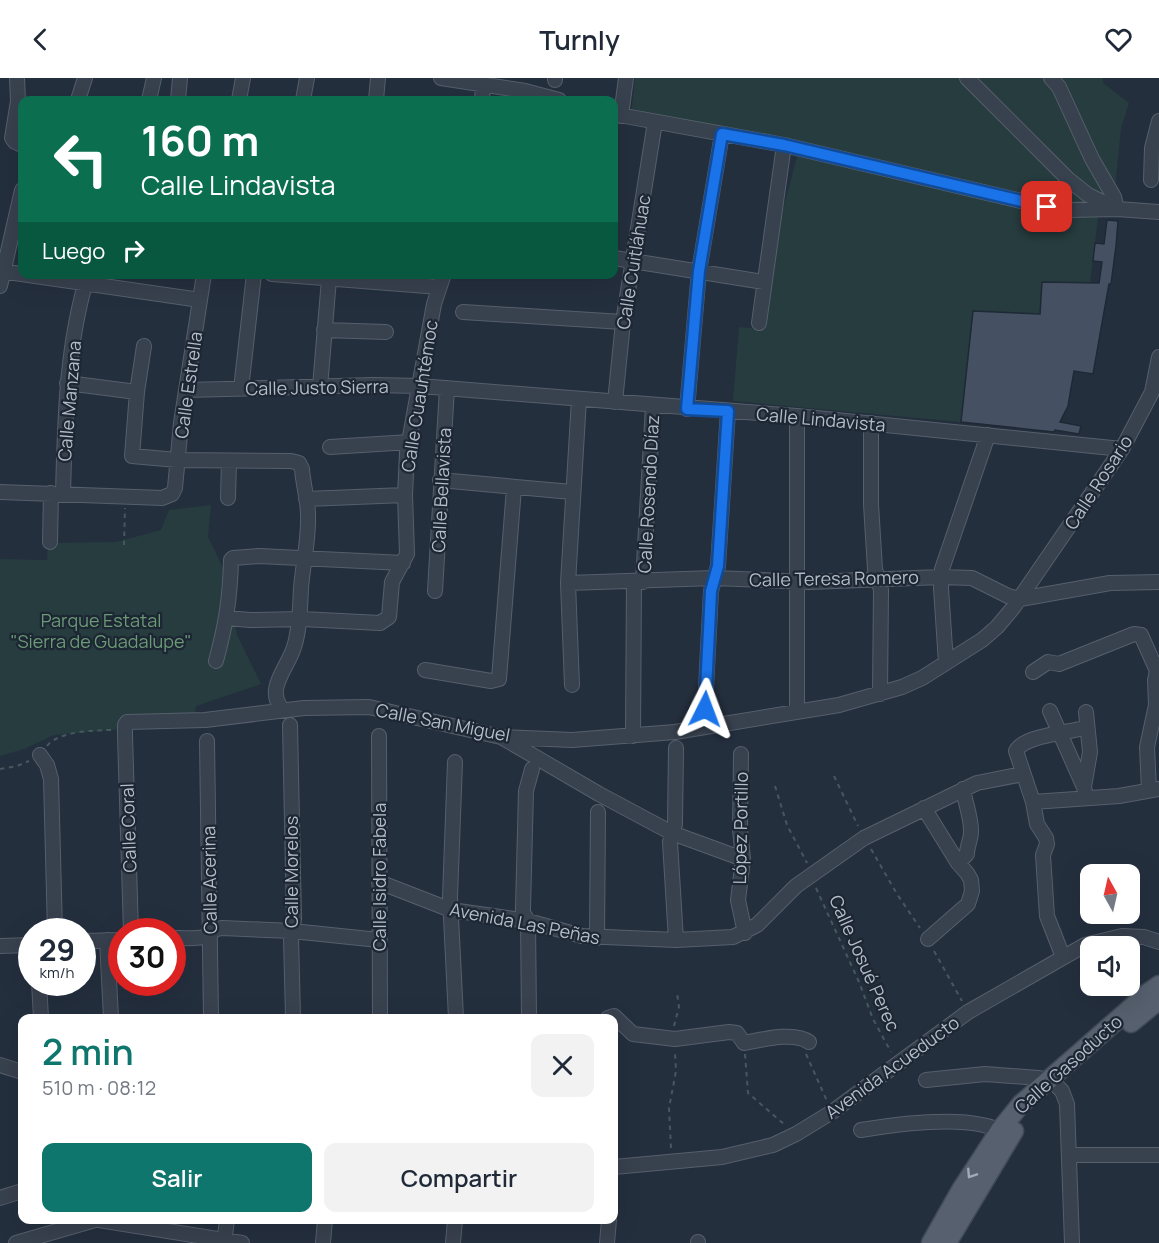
<!DOCTYPE html>
<html lang="es">
<head>
<meta charset="utf-8">
<style>
  :root { --surface:#fff; --page:#f2f2f3; --text:#1f2937; --muted:#747a83; --accent:#0f766e }
  body { margin:0; font-family:Manrope,sans-serif; background:var(--page); color:var(--text); height:100vh; display:flex; flex-direction:column; font-size:22px; white-space:nowrap }
  * { box-sizing:border-box; margin:0 }
  p { font-size:20px; color:var(--muted) }
  .icon { flex:none; width:33px; height:33px; fill:none; stroke:currentColor; stroke-width:2; stroke-linecap:round; stroke-linejoin:round }
  .map { position:relative; flex:1; overflow:hidden }
  .panel { position:absolute; left:18px; top:936px; width:600px; height:210px; display:flex; flex-direction:column; background:var(--surface); border-radius:12px; box-shadow:0 6px 24px #0002 }
  .panel>* { flex:none }
  .hud { position:absolute; left:18px; top:18px; width:600px; height:183px; border-radius:12px; box-shadow:0 6px 24px #0002; background:#0b6e4f; color:#fff; overflow:hidden }
  .needle { width:39px; rotate:352deg }
  .controls { position:absolute; left:1080px; top:786px; display:grid; gap:12px }
  .controls a { display:grid; place-items:center; width:60px; height:60px; border-radius:12px; background:var(--surface); box-shadow:0 6px 24px #0002; font-size:30px }
  .speed { position:absolute; left:18px; top:840px; display:flex; gap:12px; font-size:30px; font-weight:700; text-align:center }
  .speed>* { display:grid; place-content:center; width:78px; height:78px; border-radius:50%; background:var(--surface); box-shadow:0 6px 24px #0002; line-height:1 }
  .speed small { font-size:15px; font-weight:400 }
  .speed .limit { border:9px solid #d22; background:#fff; color:#111 }
  .pin { position:absolute; display:grid; place-items:center; width:51px; height:51px; color:#fff; margin:-26px; border-radius:12px; box-shadow:0 3px 9px #0006 }
  .me { position:absolute; width:66px; margin:-33px; rotate:3deg; stroke-linejoin:round; filter:drop-shadow(0 0 4px #0008) }
  .turn { display:flex; align-items:center; gap:21px; height:126px; padding:0 24px; font-size:27px }
  .turn .icon { width:78px; height:78px; stroke-width:2.5 }
  .turn b { display:block; font-size:42px; line-height:51px }
  .then { display:flex; align-items:center; height:57px; padding:0 24px; background:#0003; gap:12px; font-size:22px }
  .round { display:grid; place-items:center; flex:none; width:63px; height:63px; border-radius:12px; background:var(--page) }
  .head { display:flex; align-items:center; justify-content:space-between; height:102px; padding:0 24px }
  h1 { font-size:36px; font-weight:600; line-height:45px; color:var(--accent) }
  .primary-button { display:flex; gap:12px; margin-top:auto; padding:12px 24px }
  .primary-button a { flex:1; height:69px; border-radius:12px; background:var(--accent); color:#fff; font-size:24px; font-weight:600; line-height:69px; text-align:center }
  .primary-button a+a { background:var(--page); color:var(--text) }
  header { display:flex; justify-content:space-between; align-items:center; height:78px; padding:0 24px; background:var(--surface); font-size:27px; font-weight:600 }
  .map>svg:first-child { display:block }
  .green { fill:#263c3f }
  .building { fill:#455162; stroke:#1f2835; stroke-width:1.5 }
  .lines { fill:none; stroke-linecap:round; stroke-linejoin:round }
  .minor-casing { stroke:#565f6c; stroke-width:16 }
  .major-casing { stroke:#414a57; stroke-width:21 }
  .path { stroke:#44595c; stroke-width:2; stroke-dasharray:4.5 4.5; stroke-linecap:butt }
  .minor { stroke:#38414e; stroke-width:14 }
  .major { stroke:#56606e; stroke-width:18 }
  .oneway { stroke:#a1aab7 }
  .route-casing { stroke:#114b97; stroke-width:15 }
  .route { stroke:#1a73e8; stroke-width:10 }
  .labels { text-anchor:middle; dominant-baseline:central; stroke-width:4.5; stroke-linejoin:round; paint-order:stroke }
  .street-label { font-size:18px; fill:#b4bcc9; stroke:#1d2633 }
  .park-label { font-size:18px; fill:#6b9a76; stroke:#1d2633 }
</style>
</head>
<body>
<header><svg class="icon" aria-label="back" viewBox="0 0 24 24"><path d="M15 5l-7 7 7 7"/></svg>Turnly<svg class="icon" aria-label="heart" viewBox="0 0 24 24"><path d="M12 20l-8-8c-3-5 5-10 8-4 3-6 11-1 8 4z"/></svg></header>
<div class="map">
<svg width="1159" height="1165" viewBox="0 0 1159 1165">
  <rect width="100%" height="100%" fill="#242f3e"/>
  <path class="green" d="M635,0H1103V5L1129,25L1121,50L1114,121L1098,140L1090,205L1042,204L1040,236L973,233L961,344L733,323L739,249L758,251L779,146L800,68L631,36Z
    M211,427L208,459L228,500L237,557L261,606L196,628L195,635L169,636L123,651L54,657L24,671L0,678V481L47,482L48,465L116,464L161,452L169,432Z"/>
  <path class="building" d="M1107,142L1118,143L1116,168L1111,206H1109L1093,296L1074,293L1068,328L1060,344L1081,348L1079,356L1055,352L1054,354L961,344L973,233L1040,236L1042,204L1099,205L1102,184L1093,183L1095,165L1104,166Z"/>
  <g class="lines">
    <defs>
      <path id="minor" d="M17,0L18,23L12,60L15,64L22,67
        M441,0L525,13L559,22
        M967,0L1068,101L1088,117L1115,130
        M1051,0L1059,9L1092,81L1114,119L1117,131
        M555,2V0
        M78,22L85,0
        M149,22L154,0
        M178,22L180,0
        M239,22L243,0
        M303,22L307,0
        M376,22L378,0
        M482,22L483,7
        M614,36L784,67L1047,129L1069,132L1117,131L1159,134
        M621,38L626,0
        M1151,102L1152,70L1159,43
        M614,180L764,204
        M0,193L200,222
        M272,196L439,209
        M0,208L22,112
        M463,234L623,244
        M759,245L784,67
        M324,252L386,254
        M144,268L137,314L132,378L177,382L291,383L299,385L302,391C303,406 308,422 308,437C309,462 303,485 301,510C300,529 300,551 294,569C288,590 264,611 283,632
        M67,305L137,314
        M320,309L329,201
        M241,311L254,196
        M186,312L374,307L420,308L797,338L1122,371
        M615,324L623,244L655,44
        M687,331L699,193L722,56
        M871,345V426L875,491L881,512L880,616
        M330,369L410,364
        M440,402L572,414
        M0,414L162,420L172,416L175,410L181,345L204,196
        M63,416C65,342 66,268 88,196
        M228,420L229,383
        M306,421L405,417
        M50,464L51,415
        M643,504L653,328
        M568,505L714,500L809,504L941,499L972,500L1008,518L1020,521L1110,505L1159,504
        M435,513L447,310
        M227,540L250,542L302,541L380,545L389,539L392,504L407,476L405,417L407,375L434,226L444,196
        M216,583C226,546 230,521 231,482L233,480L259,478L403,485
        M946,585L941,510L942,491L988,357
        M425,592L491,603L499,601L514,410
        M1033,594L1048,584L1059,586L1134,556L1141,557L1157,593L1155,602L1156,627L1147,669L1149,712
        M572,607L568,505L579,321
        M1050,633L1083,707
        M797,634V338
        M1086,634L1090,674L1084,709L1086,720
        M290,647L294,841L291,859L293,940
        M704,649L711,513L718,488L728,333
        M379,658L380,940
        M633,658L634,504
        M503,660L599,716L672,755L743,781
        M207,663L211,940
        M741,676L740,751L743,781L738,822L745,855
        M40,677L47,687L51,701L55,854
        M455,684L450,819L456,940
        M1033,724L1119,718L1159,711
        M924,730L958,785L967,795L971,802L972,813L968,826L928,861
        M958,785L967,776C967,767 972,760 971,752C971,739 965,724 963,711
        M379,804L451,832L528,843L582,858L676,862L733,859L757,847L796,808L864,760L977,705L1023,696
        M131,854L125,657V647L127,644L205,642L304,630L369,629L501,659L572,662L675,654L839,627L902,609L922,600L982,562L997,549L1013,530L1122,371L1152,314L1159,279
        M172,860C182,860 195,861 204,859C211,856 213,850 222,850L292,853L379,862
        M597,860L598,734
        M107,862L111,940
        M676,862L670,764L675,746L676,670
        M82,863L122,862
        M0,868L32,867
        M1063,879L1047,838L1043,777L1047,766L1046,760L1037,746L1033,724L1016,673C1024,657 1070,655 1087,649
        M39,904L41,940
        M529,940L528,843L523,835V830L526,713L532,691
        M608,940L614,938L633,956L675,961L729,954L737,955L744,965C761,962 794,953 809,964
        M0,987L22,994
        M926,1002L985,996L1039,1000L1056,1007L1062,1013L1067,1026L1072,1165
        M861,1052C897,1046 975,1035 1006,1056
        M1070,1077H1159
        M614,1089L722,1079L773,1067L796,1056L832,1034L968,934L1085,867L1122,858L1144,859L1159,864
        M0,1120L22,1113
        M99,1142L242,1165
        M16,1165L95,1142
        M224,1165L227,1142
        M323,1165L325,1142
        M453,1165L455,1142
        M607,1165L609,1142
        M698,1165V1164"/>
      <path id="major" d="M1131,945L1159,922
        M931,1165L961,1112L1000,1052L1021,1026L1149,914L1159,907
        M947,1165L1014,1053"/>
    </defs>
    <use href="#minor" class="minor-casing"/>
    <use href="#major" class="major-casing"/>
    <path class="path" d="M124,467L125,430
      M47,668C58,653 96,652 113,652
      M0,691L17,688L29,683
      M834,698L858,748
      M775,708L787,747L807,785
      M871,771L897,816L920,850
      M816,810L859,904L873,941L891,974
      M934,873L962,923
      M674,948L679,929L677,915
      M745,976L748,1015L785,1047
      M806,976L827,1023
      M671,1070L669,1030L676,993L675,975"/>
    <use href="#minor" class="minor"/>
    <use href="#major" class="major"/>
  </g>
  <defs><path id="oneway-chevron" d="M-2-3.5L2.5 0L-2 3.5" fill="none" stroke-width="1.6" stroke-linecap="round" stroke-linejoin="round" transform="scale(1.5)"/></defs>
  <use class="oneway" href="#oneway-chevron" transform="translate(971 1096) rotate(123)"/>
  <g class="lines">
    <defs>
      <path id="route" d="M705,631L711,513L718,488L728,333L687,331L699,193L722,56L784,67L1047,129"/>
    </defs>
    <use href="#route" class="route-casing"/>
    <use href="#route" class="route"/>
  </g>
  <g class="labels">
    <g class="street-label">
      <text transform="translate(633 184) rotate(-81)">Calle Cuitláhuac</text>
      <text transform="translate(188 307) rotate(-82)">Calle Estrella</text>
      <text transform="translate(317 309) rotate(-1)">Calle Justo Sierra</text>
      <text transform="translate(419 318) rotate(-81)">Calle Cuauhtémoc</text>
      <text transform="translate(69 323) rotate(-85)">Calle Manzana</text>
      <text transform="translate(821 341) rotate(5)">Calle Lindavista</text>
      <text transform="translate(1098 404) rotate(-57)">Calle Rosario</text>
      <text transform="translate(441 412) rotate(-87)">Calle Bellavista</text>
      <text transform="translate(648 416) rotate(-87)">Calle Rosendo Díaz</text>
      <text transform="translate(834 500) rotate(-1)">Calle Teresa Romero</text>
      <text transform="translate(443 644) rotate(11)">Calle San Miguel</text>
      <text transform="translate(128 750) rotate(-92)">Calle Coral</text>
      <text transform="translate(740 750) rotate(-89)">López Portillo</text>
      <text transform="translate(291 794) rotate(-90)">Calle Morelos</text>
      <text transform="translate(379 799) rotate(-90)">Calle Isidro Fabela</text>
      <text transform="translate(209 802) rotate(-91)">Calle Acerina</text>
      <text transform="translate(525 845) rotate(11)">Avenida Las Peñas</text>
      <text transform="translate(865 885) rotate(66)">Calle Josué Perec</text>
      <text transform="translate(1068 986) rotate(-42)">Calle Gasoducto</text>
      <text transform="translate(892 989) rotate(-36)">Avenida Acueducto</text>
    </g>
    <g class="park-label">
      <text x="101" y="542">Parque Estatal<tspan x="101" dy="21">"Sierra de Guadalupe"</tspan></text>
    </g>
  </g>
</svg>
<div class="controls">
<a><svg class="needle" viewBox="-14 -14 28 28"><path d="M0-13l5 13h-10z" fill="#e53935"/><path d="M0 13l5-13h-10z" fill="#747a83"/></svg></a>
<a><svg class="icon" aria-label="sound" viewBox="0 0 24 24"><path d="M4 9h4l5-4v14l-5-4H4zM17 9q2 3 0 6"/></svg></a>
</div>
<div class="speed"><div>29<small>km/h</small></div><div class="limit">30</div></div>
<div class="pin" style="left:1047px;top:129px;background:#d93025"><svg class="icon" aria-label="arrive" viewBox="0 0 24 24"><path d="M6 21V4h12l-3 4 3 4H6"/></svg></div>
<svg class="me" style="left:705px;top:631px" viewBox="-20 -20 40 40"><path d="M0-17L14 15 0 8-14 15z" fill="#1a73e8" stroke="#fff" stroke-width="4"/></svg>
<div class="hud">
<div class="turn"><svg class="icon" aria-label="left" viewBox="0 0 24 24"><path d="M17 20v-9H6M10 6l-5 5 5 5"/></svg><div><b>160 m</b>Calle Lindavista</div></div>
<div class="then">Luego<svg class="icon" aria-label="right" viewBox="0 0 24 24"><path d="M7 20v-9h11M14 6l5 5-5 5"/></svg></div>
</div>
<section class="panel">
<div class="head"><div><h1>2 min</h1><p>510 m · 08:12</p></div><a class="round"><svg class="icon" aria-label="close" viewBox="0 0 24 24"><path d="M6 6l12 12M18 6L6 18"/></svg></a></div>
<div class="primary-button"><a>Salir</a><a>Compartir</a></div>
</section>
</div>
</body>
</html>
